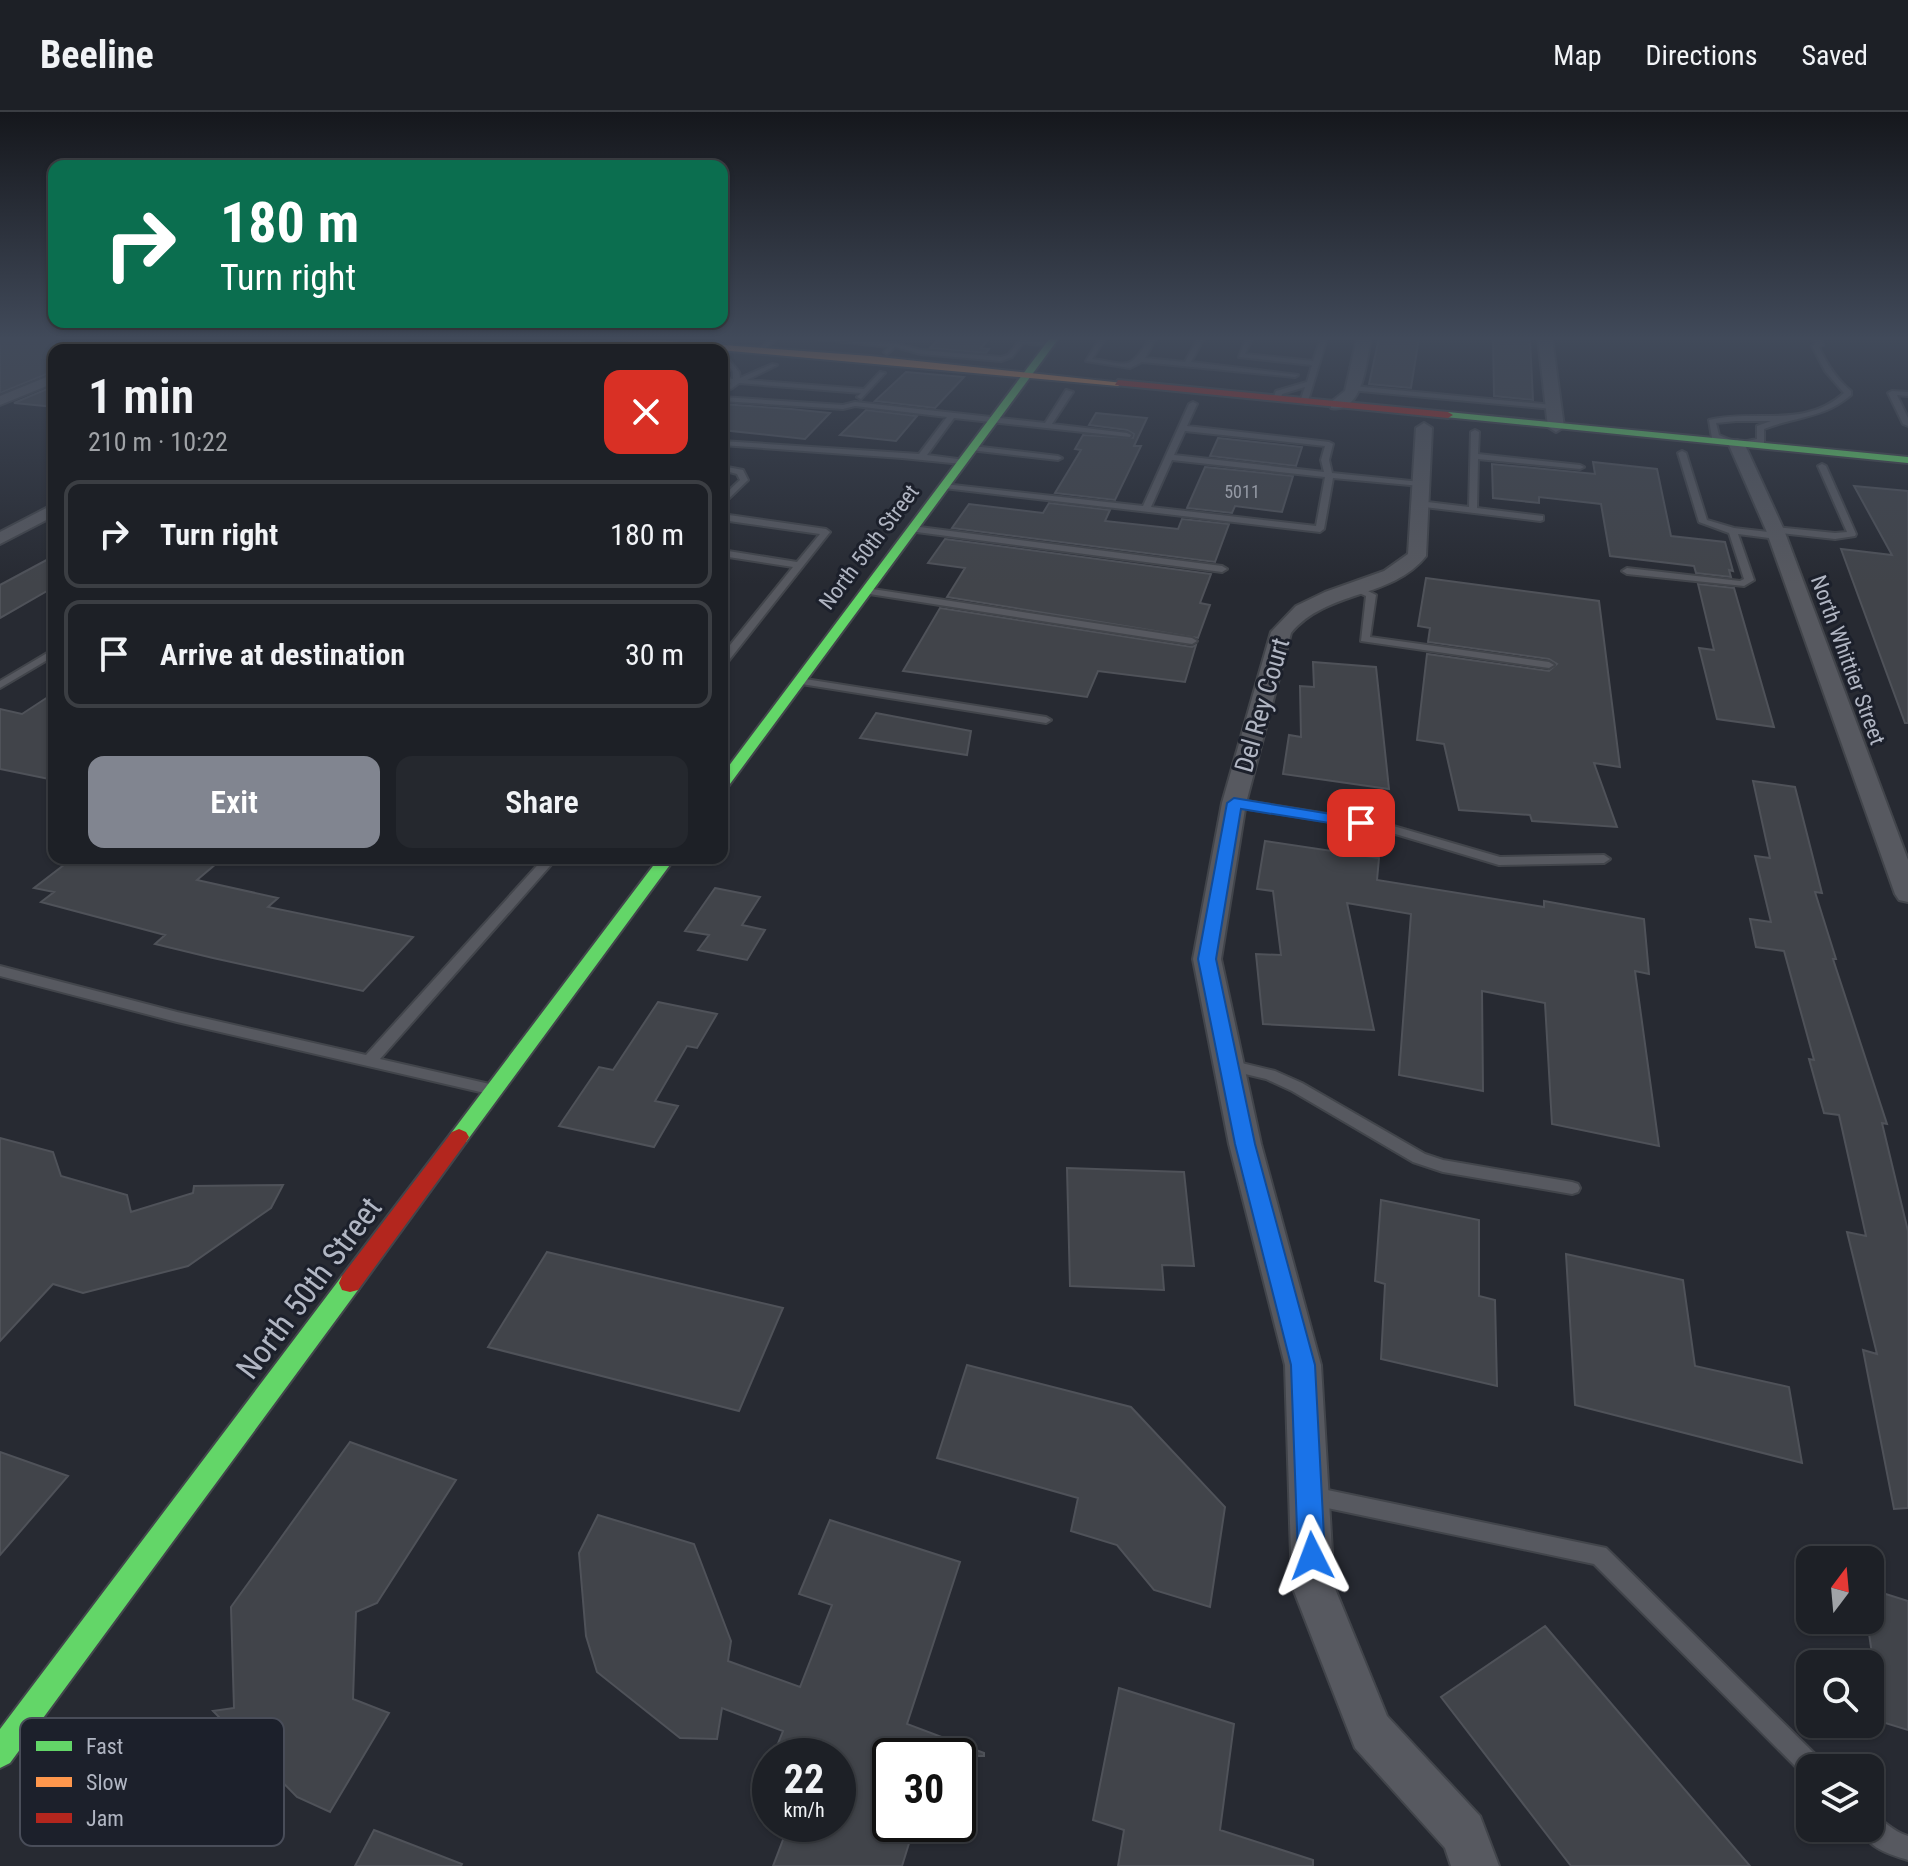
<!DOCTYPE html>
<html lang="en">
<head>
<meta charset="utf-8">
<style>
  :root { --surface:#1d2026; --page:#25282e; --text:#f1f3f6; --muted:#a0a3a7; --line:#3b3e43; --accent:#818590 }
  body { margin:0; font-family:"Roboto Condensed",sans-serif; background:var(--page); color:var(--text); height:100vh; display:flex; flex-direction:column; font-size:30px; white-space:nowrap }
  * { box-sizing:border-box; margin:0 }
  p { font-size:26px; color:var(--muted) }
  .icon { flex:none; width:44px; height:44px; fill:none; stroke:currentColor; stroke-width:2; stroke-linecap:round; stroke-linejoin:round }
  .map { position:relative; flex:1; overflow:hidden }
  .side { position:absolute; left:48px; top:232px; width:680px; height:520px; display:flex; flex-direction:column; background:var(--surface); border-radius:16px; box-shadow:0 2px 6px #0004,0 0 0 2px var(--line) }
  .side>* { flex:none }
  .guide { position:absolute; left:48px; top:48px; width:680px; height:168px; border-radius:16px; box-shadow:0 2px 6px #0004,0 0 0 2px var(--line); background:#0b6e4f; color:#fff; overflow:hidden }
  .needle { width:52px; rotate:16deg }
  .buttons { position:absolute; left:1796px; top:1434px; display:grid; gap:16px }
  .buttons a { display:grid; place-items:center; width:88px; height:88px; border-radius:16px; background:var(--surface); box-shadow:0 2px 6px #0004,0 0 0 2px var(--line); font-size:40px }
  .speed { position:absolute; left:752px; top:1626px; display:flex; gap:16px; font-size:40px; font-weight:700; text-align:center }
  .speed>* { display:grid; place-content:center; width:104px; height:104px; border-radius:50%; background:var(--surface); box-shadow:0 2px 6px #0004,0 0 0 2px var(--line); line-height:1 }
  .speed small { font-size:20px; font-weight:400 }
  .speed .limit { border:4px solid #111; border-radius:12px; background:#fff; color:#111 }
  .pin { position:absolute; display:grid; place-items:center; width:68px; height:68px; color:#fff; margin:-34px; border-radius:16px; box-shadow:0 4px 12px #0006 }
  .me { position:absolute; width:88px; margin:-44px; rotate:357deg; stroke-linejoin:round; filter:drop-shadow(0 0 6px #0008) }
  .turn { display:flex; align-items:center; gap:28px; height:168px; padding:0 40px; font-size:36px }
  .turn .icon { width:104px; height:104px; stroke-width:2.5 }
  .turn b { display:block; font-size:56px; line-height:68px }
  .round { display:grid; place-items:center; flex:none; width:84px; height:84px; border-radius:16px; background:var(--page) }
  .overview { display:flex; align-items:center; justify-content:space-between; height:136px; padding:0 40px }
  h1 { font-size:48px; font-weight:600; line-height:60px }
  .primary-button { display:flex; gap:16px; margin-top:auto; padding:16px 40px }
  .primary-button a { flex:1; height:92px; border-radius:16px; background:var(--accent); color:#fff; font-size:32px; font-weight:600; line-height:92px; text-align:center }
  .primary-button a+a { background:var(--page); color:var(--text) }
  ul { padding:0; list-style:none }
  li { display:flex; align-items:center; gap:24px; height:108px; margin:0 16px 12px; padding:0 24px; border:4px solid var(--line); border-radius:16px }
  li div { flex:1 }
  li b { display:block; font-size:30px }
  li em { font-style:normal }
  header { display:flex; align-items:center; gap:48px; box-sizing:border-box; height:112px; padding:0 40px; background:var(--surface); border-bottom:2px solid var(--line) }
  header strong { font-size:38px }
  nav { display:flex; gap:44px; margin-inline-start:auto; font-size:28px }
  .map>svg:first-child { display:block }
  .building { fill:#41444a; stroke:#4f5259; stroke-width:2 }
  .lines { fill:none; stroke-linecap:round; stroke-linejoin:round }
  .lane-casing { stroke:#42454b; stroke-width:4 }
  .street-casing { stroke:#42454b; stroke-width:4 }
  .fast-casing { stroke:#42454b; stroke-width:4 }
  .slow-casing { stroke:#42454b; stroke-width:4 }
  .jam-casing { stroke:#42454b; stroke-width:4 }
  .lane { fill:#575960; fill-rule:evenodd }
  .street { fill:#575960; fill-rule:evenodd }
  .fast { fill:#63d668; fill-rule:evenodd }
  .slow { fill:#ff974d; fill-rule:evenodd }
  .jam { fill:#b3261e; fill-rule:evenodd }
  .route { fill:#1a73e8; stroke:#114b97; stroke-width:2 }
  .labels { text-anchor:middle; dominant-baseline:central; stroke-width:6; stroke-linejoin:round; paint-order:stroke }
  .far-number-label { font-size:18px; fill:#959aa5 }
  .far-street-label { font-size:22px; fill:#b1b6c3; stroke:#1c202b }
  .street-label { font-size:26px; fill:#b1b6c3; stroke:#1c202b }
  .near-street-label { font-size:32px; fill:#b1b6c3; stroke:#1c202b }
  .key { fill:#1c202b; stroke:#494d59; stroke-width:2 }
  .key-label { font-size:22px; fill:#b1b6c3 }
</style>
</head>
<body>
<header>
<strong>Beeline</strong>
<nav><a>Map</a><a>Directions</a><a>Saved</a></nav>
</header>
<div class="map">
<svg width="1908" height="1754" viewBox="0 0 1908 1754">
  <rect width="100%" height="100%" fill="#272a32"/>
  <path class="building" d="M0,226H54V259L0,281Z
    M940,226H990L981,236L989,237L986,241L930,236Z
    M1379,226H1419L1411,276L1369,272Z
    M1493,226L1530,228L1533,288L1494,284Z
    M906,260L964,265L935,296L875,289Z
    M54,274V295L14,291Z
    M722,292L791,297L830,301L805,327L722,318Z
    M866,298L917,304L896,329L840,323Z
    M1096,301L1147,306L1134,334H1141L1115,388L1055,381L1081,338L1075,337L1083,323L1133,326L1134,322L1127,318L1089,313Z
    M1218,326L1302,335L1296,354L1210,344Z
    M1593,350L1657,357L1671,424L1725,430L1733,459L1729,458L1731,465L1696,461L1694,454L1610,444L1601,392L1539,385V391L1493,386L1492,352L1595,362Z
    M1205,355L1293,364L1282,400L1235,394L1232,401L1187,396Z
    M1854,374L1908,379V611H1905L1841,437L1892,443Z
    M1049,391L1110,398L1105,409L1178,417L1182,407L1229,412L1215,450L952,416L969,392L1043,401Z
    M945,427L1211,462L1200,491L1210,493L1198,526L947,485L965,456L928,451Z
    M54,444V475L0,506V473Z
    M1426,466L1599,489L1620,655L1594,651L1617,715L1532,709L1530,703L1459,698L1444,632L1417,628L1427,542L1549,559L1557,552L1549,547L1428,530L1430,516L1418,514Z
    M1698,472L1734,476L1774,615L1717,607L1699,536L1714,538Z
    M940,496L1192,535L1196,533L1185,570L1098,559L1087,585L903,559Z
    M1313,550L1376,555L1389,677L1283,662L1289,623L1301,625L1300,574L1314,575Z
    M54,581V668L0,657V597L22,602Z
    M876,601L971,619L967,643L860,626Z
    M1753,669L1795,675L1822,781L1815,780L1836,847H1833L1887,1012L1882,1011L1908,1119V1396L1894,1397L1863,1238L1877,1242L1847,1120L1866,1124L1839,1003L1824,1001L1809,947L1814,948L1784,839L1756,835L1750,807L1771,810L1755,744L1770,746Z
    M1265,729L1379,746L1377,768L1544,795V789L1644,807L1649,862L1635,859L1659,1034L1552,1012L1545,891L1482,879L1483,979L1399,963L1411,802L1347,791L1374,918L1263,912L1256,842L1281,843L1273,779L1257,777Z
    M73,746H223L197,768L278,786L268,795L413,825L363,879L213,846L155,832L165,823L41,790L54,780L34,776Z
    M715,776L760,785L742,813L765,818L747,848L698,838L709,823L685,819Z
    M658,890L717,902L697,936L687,934L655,989L678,994L654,1035L559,1014L599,955L613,958Z
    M0,1026L53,1040L61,1064L127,1083L131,1100L193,1081L194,1074L283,1073L271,1096L188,1154L83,1181L53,1172L0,1229Z
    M1067,1056L1184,1060L1194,1154L1162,1153L1164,1178L1070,1174Z
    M1381,1088L1479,1108V1184L1495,1188L1497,1274L1381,1247L1385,1172L1375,1169Z
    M547,1140L783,1196L739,1299L488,1235Z
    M1566,1142L1683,1168L1695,1254L1789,1275L1802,1351L1575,1293Z
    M967,1253L1131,1295L1225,1395L1210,1495L1154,1478L1117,1433L1071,1419L1078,1386L937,1346Z
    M350,1330L456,1368L377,1491L356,1500L353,1587L389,1601L330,1700L297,1685L213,1599L234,1596L231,1495Z
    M0,1340L68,1364L0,1443Z
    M598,1403L694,1432L731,1529L728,1549L800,1575L832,1493L799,1482L830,1408L960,1450L907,1612L984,1641V1644H890V1712H915L902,1754H773L789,1712H838V1644H773L783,1619L722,1596L717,1627L680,1626L597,1560L586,1524L579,1441Z
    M1870,1477L1908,1489V1618L1882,1610L1867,1508H1870Z
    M1545,1514L1750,1754H1571L1441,1585Z
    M1119,1576L1234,1612L1220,1718L1313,1748V1754H1118L1124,1718L1093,1708Z
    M374,1718L462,1752L461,1754H355Z"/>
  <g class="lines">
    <defs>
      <path id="lane" d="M211,226H220L196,238H188Z
        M771,226H778L760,241H756V239Z
        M811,226L893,231L921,238L1001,245L1008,243L1021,227L1054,232L1051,234L1023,231L1012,245L1001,249L921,242L895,235L887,242L884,240L888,235Z
        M1100,226H1106L1092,247C1129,252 1129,260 1150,226H1156L1145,246L1185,250L1198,226H1204L1191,250L1298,263L1295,265L1142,250L1130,256L1086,249Z
        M1246,226H1252L1245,242L1313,249L1321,226H1327L1307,292L1300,290L1305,275L1282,282L1280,289L1273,287L1276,279L1307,270L1312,253L1239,245Z
        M1813,226H1819L1823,233L1819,235C1827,252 1836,267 1851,279V283C1823,307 1796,304 1764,317V331L1737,335L1712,326L1709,308C1757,297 1804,317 1844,281L1825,259L1812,234L1816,232ZM1736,309H1771L1757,314V327L1738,331L1719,323L1716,311Z
        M725,248H729L739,260L740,266L772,252L777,253L747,268L864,277L880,260L885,261L861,287L857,285L861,281L739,271L731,277L727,275L731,271L722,270V266L733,267V260Z
        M1353,274L1553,293L1557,295L1553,297L1350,278Z
        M1066,278L1073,280L1052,312L1127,321L1131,323L1130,325L954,306L927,343L965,348V352H962L902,346L722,333V329L919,342L947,305L855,294L843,297L722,289V285L843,293L855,290L1045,311Z
        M1892,279L1908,280V284L1897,283L1908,306V314L1903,312L1888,281Z
        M1193,290L1197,292L1187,314L1329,330L1333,332L1329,348L1332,361L1421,370L1425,372L1421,374L1333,366L1324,417L1320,420L944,376L940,374L944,372L1143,394L1189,292ZM1185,319L1325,334L1321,348L1324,360L1174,343ZM1172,348L1325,365L1316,414L1151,395Z
        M1475,318L1479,320L1478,342L1580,353L1584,355L1580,357L1478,347L1477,396L1543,404V408L1540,409L1416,394V390L1419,389L1469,395L1471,320Z
        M973,334L1058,344L1062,346L1058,348L970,338V334Z
        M1682,339L1686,341L1707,408L1734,416L1777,421L1781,424L1777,427L1738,422L1754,468L1744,474L1627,462L1622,459L1627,456L1740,469L1744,467L1729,421L1699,410L1678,341Z
        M1822,352L1826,354L1856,422L1855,424L1835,427L1772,420V416L1775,415L1835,421L1847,420L1818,354Z
        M722,354L743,358L748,368L722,393V385L740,368L737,362L722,358Z
        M722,402L826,417L830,420L726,552L722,553V543L793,455L722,444V438L797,450L820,422L722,408Z
        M912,414L1222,454L1227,457L1222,460L909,419L908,417Z
        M1350,473H1356L1376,483L1370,525L1549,550L1554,553L1549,556L1361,529L1366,484L1350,477Z
        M866,476L1192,526L1197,529L1192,532L1151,526L863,481V477Z
        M54,537V544L0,576V569Z
        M799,566L1046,605L1051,608L1046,611L795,571L794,569Z
        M1234,687L1383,711L1500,745L1604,743L1610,747L1604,751L1499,753L1382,718L1230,694V688Z
        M544,746H557L380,947L494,973L497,977L494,981L489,982L177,910L0,864V854L177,900L366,943Z
        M1229,948L1275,959L1302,971L1425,1042L1443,1048L1572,1070L1578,1072L1580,1076L1578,1080L1572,1082L1443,1060L1413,1050L1292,979L1266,967L1224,957L1222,953L1224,949Z
        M1313,1375L1606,1436L1821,1648L1824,1656H1810V1666L1805,1664L1594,1452L1313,1393L1306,1391L1303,1384L1306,1377Z
        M1870,1701C1885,1708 1891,1719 1908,1724V1748C1888,1742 1869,1736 1859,1716H1870Z"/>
      <path id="street" d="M137,226H155L132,238H114Z
        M392,226H409L390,238H373Z
        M1357,226H1371C1366,249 1364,302 1331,296V290L1345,279Z
        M1538,226H1552L1564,315L1556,320L1548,315Z
        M54,262V271L0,293V284Z
        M1424,311L1432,316L1426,444C1392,487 1326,478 1291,521L1246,691L1221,847L1261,1032L1321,1253L1334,1474L1387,1604L1480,1704L1499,1754H1451L1445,1736L1355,1636L1292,1474L1285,1253L1229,1032L1193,847L1222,691L1271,520L1296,494L1325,480L1384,459L1408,442L1416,316Z
        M1737,328L1745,333L1784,418L1908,748V790L1899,788L1895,782L1766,418L1729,333Z
        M54,392V404L0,432V420Z"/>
      <path id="fast" d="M455,226L548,232L580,229L625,235L621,238L580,235H574L576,238H545Z
        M1050,226H1059L727,676L722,678V663Z
        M1448,300L1908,345V351L1445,305V301Z
        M659,746H675L466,1030H452L449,1025L452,1020Z
        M350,1162L358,1164L361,1171L358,1178L10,1651L0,1656V1617L342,1164Z"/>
      <path id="slow" d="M587,226H628L870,244L1123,271L1118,274Z"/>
      <path id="jam" d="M1118,268L1448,300L1453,303L1448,306L1115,273Z
        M459,1017L466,1020L469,1025L466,1030L358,1178L350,1180L342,1178L339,1171L342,1164L452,1020Z"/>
    </defs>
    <use href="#lane" class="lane-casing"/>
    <use href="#street" class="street-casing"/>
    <use href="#fast" class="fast-casing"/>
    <use href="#slow" class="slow-casing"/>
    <use href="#jam" class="jam-casing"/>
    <use href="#lane" class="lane"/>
    <use href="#street" class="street"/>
    <use href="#fast" class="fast"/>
    <use href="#slow" class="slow"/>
    <use href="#jam" class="jam"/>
  </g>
  <linearGradient id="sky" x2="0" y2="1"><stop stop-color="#15171c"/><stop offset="0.48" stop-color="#414a5a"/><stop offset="1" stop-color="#414a5a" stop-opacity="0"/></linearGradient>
  <rect width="1908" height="472" fill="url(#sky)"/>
  <path class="route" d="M1234,686L1361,707L1369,711L1361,716L1241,697L1216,847L1255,1032L1315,1253L1325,1444L1321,1453L1312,1457L1302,1453L1298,1444L1291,1253L1235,1032L1198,847L1227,691Z"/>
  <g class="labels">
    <g class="far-number-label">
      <text x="1242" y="379">5011</text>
    </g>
    <g class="far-street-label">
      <text transform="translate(869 435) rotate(-53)">North 50th Street</text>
      <text transform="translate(1848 548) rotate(70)">North Whittier Street</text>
    </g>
    <g class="street-label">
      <text transform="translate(1262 593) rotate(-74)">Del Rey Court</text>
    </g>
    <g class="near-street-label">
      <text transform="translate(309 1176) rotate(-53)">North 50th Street</text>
    </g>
  </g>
  <rect x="20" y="1606" width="264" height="128" rx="12" class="key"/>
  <rect x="36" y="1629" width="36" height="10" fill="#63d668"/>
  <rect x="36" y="1665" width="36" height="10" fill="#ff974d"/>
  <rect x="36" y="1701" width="36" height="10" fill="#b3261e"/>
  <g class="key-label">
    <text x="86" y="1642">Fast</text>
    <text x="86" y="1678">Slow</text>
    <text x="86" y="1714">Jam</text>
  </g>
</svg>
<div class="buttons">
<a><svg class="needle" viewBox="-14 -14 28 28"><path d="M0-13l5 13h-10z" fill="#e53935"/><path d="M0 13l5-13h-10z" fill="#a0a3a7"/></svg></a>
<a><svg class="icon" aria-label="search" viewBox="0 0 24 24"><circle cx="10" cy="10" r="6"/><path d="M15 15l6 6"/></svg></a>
<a><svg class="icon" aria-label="layers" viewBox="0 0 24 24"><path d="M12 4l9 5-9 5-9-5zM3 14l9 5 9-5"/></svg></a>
</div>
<div class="speed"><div>22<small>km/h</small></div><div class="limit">30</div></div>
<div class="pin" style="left:1361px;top:711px;background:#d93025"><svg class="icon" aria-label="arrive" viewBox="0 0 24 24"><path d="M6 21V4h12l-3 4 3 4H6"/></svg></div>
<svg class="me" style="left:1312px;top:1444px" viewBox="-20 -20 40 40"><path d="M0-17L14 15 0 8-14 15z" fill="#1a73e8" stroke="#fff" stroke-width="4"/></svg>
<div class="guide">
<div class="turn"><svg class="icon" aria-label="right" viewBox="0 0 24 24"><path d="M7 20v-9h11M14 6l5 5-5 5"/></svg><div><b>180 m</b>Turn right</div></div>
</div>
<section class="side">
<div class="overview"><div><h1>1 min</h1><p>210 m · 10:22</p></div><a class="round" style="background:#d93025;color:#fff"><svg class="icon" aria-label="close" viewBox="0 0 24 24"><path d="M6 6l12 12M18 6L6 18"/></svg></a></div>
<ul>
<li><svg class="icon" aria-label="right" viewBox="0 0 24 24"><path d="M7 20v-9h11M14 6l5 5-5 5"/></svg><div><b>Turn right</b></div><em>180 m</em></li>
<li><svg class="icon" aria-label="arrive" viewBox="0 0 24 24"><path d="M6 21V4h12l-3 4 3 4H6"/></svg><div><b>Arrive at destination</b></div><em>30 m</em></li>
</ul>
<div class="primary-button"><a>Exit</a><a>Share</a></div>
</section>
</div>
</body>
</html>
